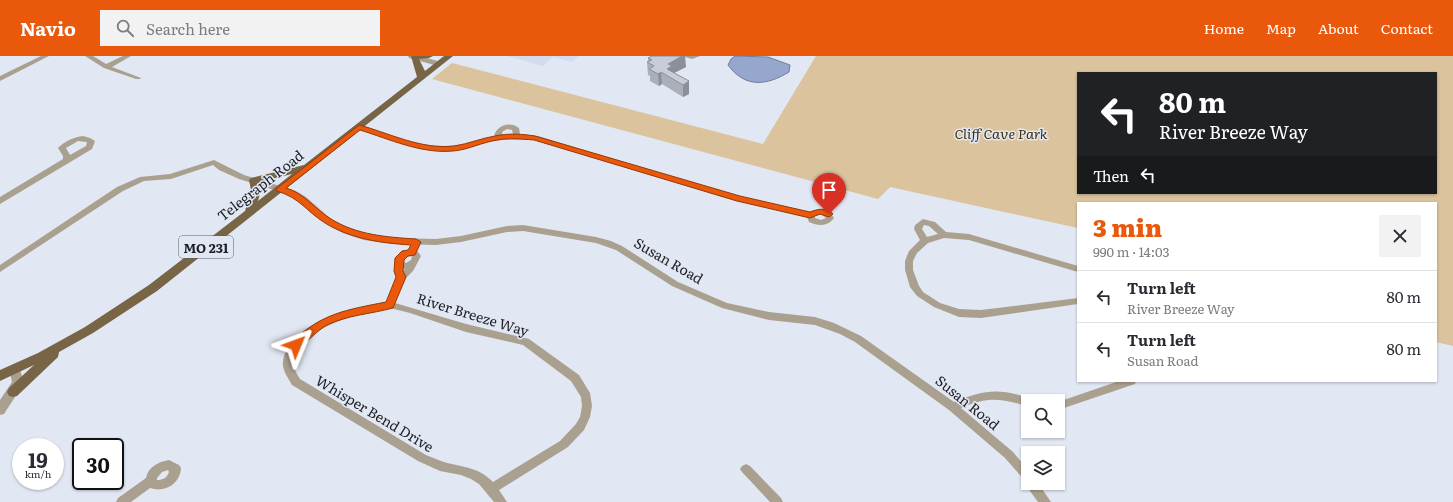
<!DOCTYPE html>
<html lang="en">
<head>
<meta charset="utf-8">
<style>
  :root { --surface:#fff; --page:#f2f2f3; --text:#2b2b33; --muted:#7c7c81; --line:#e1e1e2; --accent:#ea580c }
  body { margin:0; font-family:Literata,serif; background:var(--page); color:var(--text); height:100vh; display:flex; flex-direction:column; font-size:15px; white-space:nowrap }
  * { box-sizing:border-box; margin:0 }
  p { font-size:13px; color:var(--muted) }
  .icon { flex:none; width:22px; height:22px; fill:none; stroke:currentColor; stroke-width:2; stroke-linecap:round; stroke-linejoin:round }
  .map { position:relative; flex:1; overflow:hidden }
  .panel { position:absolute; left:1077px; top:146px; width:360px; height:180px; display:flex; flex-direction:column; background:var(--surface); border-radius:0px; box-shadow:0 1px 3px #0004 }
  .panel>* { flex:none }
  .guide { position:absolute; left:1077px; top:16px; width:360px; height:122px; border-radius:0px; box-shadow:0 1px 3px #0004; background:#202124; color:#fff; overflow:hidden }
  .tools { position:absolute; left:1021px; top:338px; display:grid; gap:8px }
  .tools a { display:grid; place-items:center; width:44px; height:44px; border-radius:0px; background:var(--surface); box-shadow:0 1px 3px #0004; font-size:20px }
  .speed { position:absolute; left:12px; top:382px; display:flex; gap:8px; font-size:20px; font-weight:700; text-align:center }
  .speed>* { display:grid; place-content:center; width:52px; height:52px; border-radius:50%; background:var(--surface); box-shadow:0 1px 3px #0004; line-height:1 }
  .speed small { font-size:10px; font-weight:400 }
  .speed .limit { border:2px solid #111; border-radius:6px; background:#fff; color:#111 }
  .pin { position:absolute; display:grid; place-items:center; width:34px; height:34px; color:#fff; margin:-41px -17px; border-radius:50% 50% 50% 0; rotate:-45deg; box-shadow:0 0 4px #0007 }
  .pin .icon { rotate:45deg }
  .me { position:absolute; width:44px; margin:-22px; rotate:46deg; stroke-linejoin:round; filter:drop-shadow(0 0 3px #0008) }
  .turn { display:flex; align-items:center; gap:14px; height:84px; padding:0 16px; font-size:18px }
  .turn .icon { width:52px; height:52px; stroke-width:2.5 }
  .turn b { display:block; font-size:28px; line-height:34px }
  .then { display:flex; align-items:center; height:38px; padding:0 16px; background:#0003; gap:8px; font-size:15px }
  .round { display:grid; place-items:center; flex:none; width:42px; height:42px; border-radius:0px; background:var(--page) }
  .summary { display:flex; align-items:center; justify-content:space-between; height:68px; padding:0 16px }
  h1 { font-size:24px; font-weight:800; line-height:30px; color:var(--accent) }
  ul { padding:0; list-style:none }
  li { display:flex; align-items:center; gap:12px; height:52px; padding:0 16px; border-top:1px solid var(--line) }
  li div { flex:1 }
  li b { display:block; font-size:15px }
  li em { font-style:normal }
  header { display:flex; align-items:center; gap:24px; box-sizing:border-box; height:56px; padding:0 20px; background:var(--accent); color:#fff }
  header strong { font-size:19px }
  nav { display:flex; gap:22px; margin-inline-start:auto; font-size:14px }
  .search { width:280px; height:36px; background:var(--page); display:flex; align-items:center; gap:10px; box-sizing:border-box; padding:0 14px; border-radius:0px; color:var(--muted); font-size:15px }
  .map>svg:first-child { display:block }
  .built { fill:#d3dbee }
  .green { fill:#dbc39e; fill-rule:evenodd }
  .water { fill:#96a6cd; stroke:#727e9b }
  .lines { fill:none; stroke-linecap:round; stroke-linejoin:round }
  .minor { fill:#aaa08f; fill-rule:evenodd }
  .tertiary { fill:#aaa08f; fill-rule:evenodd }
  .primary { fill:#776546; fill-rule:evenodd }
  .wall { fill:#abafba }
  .shaded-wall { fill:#8b8f97 }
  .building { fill:#c7ccd8; stroke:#8b8f97 }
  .route { fill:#ea580c; stroke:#983908 }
  .labels { text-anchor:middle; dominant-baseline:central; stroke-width:3; stroke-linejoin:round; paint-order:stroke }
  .shield { fill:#e1e7f3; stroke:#595c63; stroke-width:1 }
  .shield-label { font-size:13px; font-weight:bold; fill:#1f2025 }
  .park-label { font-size:14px; font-style:italic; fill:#3f2d0d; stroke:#e1e7f3 }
  .street-label { font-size:14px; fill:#1f2025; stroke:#e1e7f3 }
</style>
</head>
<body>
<header>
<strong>Navio</strong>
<div class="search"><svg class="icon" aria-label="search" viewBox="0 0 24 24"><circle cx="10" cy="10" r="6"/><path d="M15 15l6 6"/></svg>Search here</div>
<nav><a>Home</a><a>Map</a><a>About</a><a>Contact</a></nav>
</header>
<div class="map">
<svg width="1453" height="446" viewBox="0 0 1453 446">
  <rect width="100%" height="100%" fill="#e1e7f3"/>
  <path class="built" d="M507,0H579L572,6L553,1L543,10Z"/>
  <path class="green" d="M816,0H1453V290L1436,286V147H1078V172L890,131L878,143L432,23L452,7L763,88ZM1078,17H1436V137H1078Z"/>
  <path class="water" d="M735,0L768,1L790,9L789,16C766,30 745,32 728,9L731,3Z"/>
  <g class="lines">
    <path class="minor" d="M41,0H49L0,25V20Z
      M85,0H93L106,8L123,0H131L112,11L141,22L140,23H136L104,12Z
      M682,0H700L692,3Z
      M356,69H362C393,80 424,94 458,89C470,88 482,83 494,80C497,69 510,65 519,72L520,78L538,80L740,141L809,156C820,152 828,152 834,162C827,171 819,170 809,166L807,161L736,145L534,84L500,83L464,93L442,95L430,94L403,88L356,73ZM507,73L512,74L513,78L502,79V76ZM819,159H822L826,162L821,164L815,162V160Z
      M83,80L90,82L95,85L92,93L0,148V141L63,103V100L58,92C65,85 74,81 83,80ZM78,85L87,86L86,90L70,99L66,92Z
      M214,104L244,119L296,135L306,141L331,163L346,171L365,178L392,182L436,183L461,180L507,170L523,169L596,181L611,185L622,190L678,226L727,247L769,256L815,261L834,267L861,280L954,346C985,333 1000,332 1032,343L1033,345H1028V350C1000,343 989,340 961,352L1013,396L1028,414V427H1038L1051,446H1038L1027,431L1026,426L1005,402L949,354L855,286L840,278L815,269L769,264L722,252L672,230L616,194L596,187L523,175L507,176L461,186L436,189L392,188L364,184L343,177L328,169L300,145L290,139L239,123L219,114L213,109L171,123L144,125L123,135L0,216V209L117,131L140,121L170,118Z
      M923,163L935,166L946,176L969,178L1078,210V216L969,184L944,182L928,187L917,197L913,205V214L919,230L923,236L940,247L959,253L981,254L1078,242V248L981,262L959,261L934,251L917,240L910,231L905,214V205L909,195L920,184L914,173L915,169ZM924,169L929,170L938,178L927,181L922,173Z
      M411,194L418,196L421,200L413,215L405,223L395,247L466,268L529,283L579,319L590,337L592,350L590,361L584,374L568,391L499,434L507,446H494L479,428L471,423L461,419L440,415L418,405L292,329C289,323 284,317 283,310C282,301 287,293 292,287C314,259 353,252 387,246L397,221L405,213L397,210L395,204L400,197ZM412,200L411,204L406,207L404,206L406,201ZM390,252L410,257L466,276L523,289L571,325L581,341L582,350L580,361L576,368L560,385L493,426C476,409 461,412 441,405C436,403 431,401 426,399L300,323C290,308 291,298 305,285C329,264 359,258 390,252Z
      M1119,325H1136L1135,328L1058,354V346Z
      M169,404L179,409L181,412C180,428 165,437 150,432L131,446H116L118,442L146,422C148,411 158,406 169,404ZM168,414L169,416C167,422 163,424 157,424V422L162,416Z
      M746,408L750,410L781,442L783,446H770L742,416L740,413L742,410Z"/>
    <path class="tertiary" d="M408,0H420L441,6L442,8L438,10L409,2Z
      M15,308L19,310L24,327L4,358L0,359V344L12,326L9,313L11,310Z"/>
    <path class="primary" d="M411,0H433L429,2L419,3L425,15L444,0H453L157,235L93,277L59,296L58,301L17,340L13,341L9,340L7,336L9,332L34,309L0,325V314L38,297L85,271L149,229L245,155L251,134L249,124L251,122L304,109L417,21ZM292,118L258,145L261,134L259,126Z"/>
  </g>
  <path class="wall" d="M648,2L686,11L674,17L689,38L683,41L662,28L659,30L650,25V20L648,19L647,6H648Z"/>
  <path class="shaded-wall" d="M682,0H685L686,11L672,18L667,13L668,8Z
    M661,16L662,28L659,30L658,18Z
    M689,25V38L683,41V29Z"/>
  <path class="building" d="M652,0H682L668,8L672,10L667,13L689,25L683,29L661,16L658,18L649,13L654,10L647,6L652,4L648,2Z"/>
  <path class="route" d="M359,69C389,77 422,94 454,90C468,88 482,82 495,80C509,77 522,78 535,80L740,140L810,156C818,153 826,151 833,158L829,161L820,158L810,162L737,145L534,84C522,83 510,82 498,84C482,86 468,94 453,95C421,98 389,83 360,74L286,132C304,137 315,153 331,163C357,179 386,181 416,183L421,186L415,199L408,200L404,204L403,215L406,221L393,252C371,258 348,259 327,269C316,275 306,288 298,292C295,293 295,293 292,292L291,289L292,286C322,257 346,254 386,246L396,221L394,215L395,202L402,195L408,194L411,189C381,187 351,183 325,167C306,155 300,142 277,135L276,133Z"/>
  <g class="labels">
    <rect class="shield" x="179" y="180" width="54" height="22" rx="3"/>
    <g class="shield-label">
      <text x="206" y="191">MO 231</text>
    </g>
    <g class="park-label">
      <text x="1001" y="77">Cliff Cave Park</text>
    </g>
    <g class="street-label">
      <text transform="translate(260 129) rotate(-38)">Telegraph Road</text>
      <text transform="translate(669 204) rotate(30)">Susan Road</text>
      <text transform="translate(473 258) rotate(17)">River Breeze Way</text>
      <text transform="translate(968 346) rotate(39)">Susan Road</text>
      <text transform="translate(375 357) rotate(31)">Whisper Bend Drive</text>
    </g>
  </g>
</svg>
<div class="tools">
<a><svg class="icon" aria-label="search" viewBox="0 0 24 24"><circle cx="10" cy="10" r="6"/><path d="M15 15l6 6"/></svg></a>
<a><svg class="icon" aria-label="layers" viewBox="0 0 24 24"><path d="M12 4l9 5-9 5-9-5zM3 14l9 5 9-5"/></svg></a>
</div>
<div class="speed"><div>19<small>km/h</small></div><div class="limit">30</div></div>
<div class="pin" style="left:829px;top:158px;background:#d93025"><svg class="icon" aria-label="arrive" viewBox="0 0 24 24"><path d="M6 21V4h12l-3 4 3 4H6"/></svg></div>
<svg class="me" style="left:296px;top:289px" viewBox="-20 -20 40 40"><path d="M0-17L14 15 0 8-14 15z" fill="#ea580c" stroke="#fff" stroke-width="4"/></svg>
<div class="guide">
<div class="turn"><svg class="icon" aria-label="left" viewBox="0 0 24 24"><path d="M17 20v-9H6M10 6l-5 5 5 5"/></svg><div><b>80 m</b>River Breeze Way</div></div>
<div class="then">Then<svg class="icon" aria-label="left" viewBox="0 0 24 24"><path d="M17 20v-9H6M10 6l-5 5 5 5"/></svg></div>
</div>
<section class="panel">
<div class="summary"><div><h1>3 min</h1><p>990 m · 14:03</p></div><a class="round"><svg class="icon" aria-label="close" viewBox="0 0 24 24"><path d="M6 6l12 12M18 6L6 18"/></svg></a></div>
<ul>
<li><svg class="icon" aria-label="left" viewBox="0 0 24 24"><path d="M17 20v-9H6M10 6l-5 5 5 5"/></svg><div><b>Turn left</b><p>River Breeze Way</p></div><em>80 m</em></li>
<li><svg class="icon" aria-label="left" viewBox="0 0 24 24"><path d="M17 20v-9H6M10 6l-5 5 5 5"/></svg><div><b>Turn left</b><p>Susan Road</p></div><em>80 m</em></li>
</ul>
</section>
</div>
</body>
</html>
